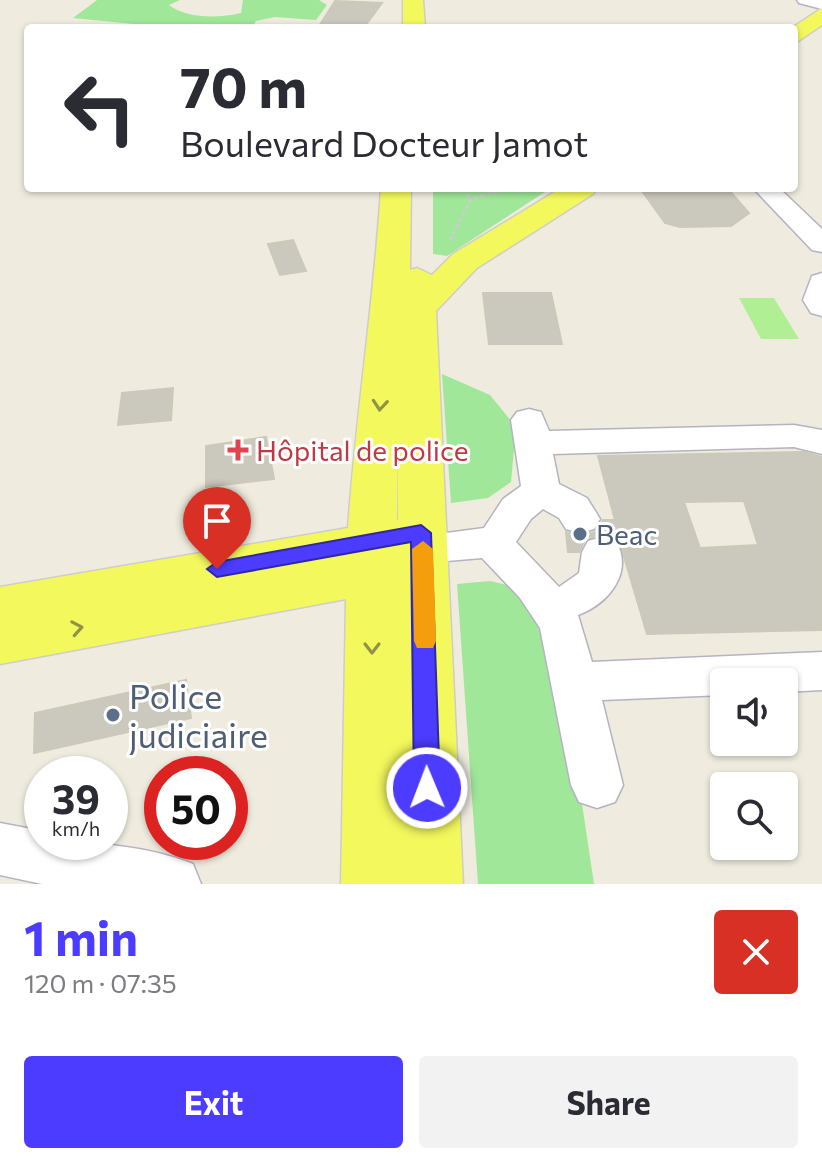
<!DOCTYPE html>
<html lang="en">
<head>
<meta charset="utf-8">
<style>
  :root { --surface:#fff; --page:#f2f2f3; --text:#2b2b33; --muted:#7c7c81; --accent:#4b3cff }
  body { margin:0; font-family:Commissioner,sans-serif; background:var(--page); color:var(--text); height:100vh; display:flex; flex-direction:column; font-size:30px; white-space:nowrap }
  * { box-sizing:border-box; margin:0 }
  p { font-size:26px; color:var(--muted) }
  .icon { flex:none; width:44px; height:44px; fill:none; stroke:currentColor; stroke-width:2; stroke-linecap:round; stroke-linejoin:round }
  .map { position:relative; height:884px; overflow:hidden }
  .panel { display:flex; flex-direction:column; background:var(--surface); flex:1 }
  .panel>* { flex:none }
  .guide { position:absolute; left:24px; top:24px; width:774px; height:168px; border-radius:8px; box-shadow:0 2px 6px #0004; background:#fff; color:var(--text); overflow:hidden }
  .fabs { position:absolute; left:710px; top:668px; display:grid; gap:16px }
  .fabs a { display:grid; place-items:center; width:88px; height:88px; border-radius:8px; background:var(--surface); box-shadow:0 2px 6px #0004; font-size:40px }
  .speed { position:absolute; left:24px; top:756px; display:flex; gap:16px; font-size:40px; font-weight:700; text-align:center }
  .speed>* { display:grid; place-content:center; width:104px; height:104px; border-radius:50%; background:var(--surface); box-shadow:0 2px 6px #0004; line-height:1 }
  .speed small { font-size:20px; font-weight:400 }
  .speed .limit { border:12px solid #d22; background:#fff; color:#111 }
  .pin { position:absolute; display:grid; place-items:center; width:68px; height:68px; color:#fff; margin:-82px -34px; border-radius:50% 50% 50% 0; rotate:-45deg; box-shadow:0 0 8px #0007 }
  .pin .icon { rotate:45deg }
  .me { position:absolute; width:88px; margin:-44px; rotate:359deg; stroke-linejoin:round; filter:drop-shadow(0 0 6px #0008) }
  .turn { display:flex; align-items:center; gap:28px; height:168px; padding:0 24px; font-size:36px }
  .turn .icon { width:104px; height:104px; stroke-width:2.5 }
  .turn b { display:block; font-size:56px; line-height:68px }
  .round { display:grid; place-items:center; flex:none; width:84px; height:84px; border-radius:8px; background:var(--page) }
  .headline { display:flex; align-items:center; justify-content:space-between; height:136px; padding:0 24px }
  h1 { font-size:48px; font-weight:700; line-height:60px; color:var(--accent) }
  .cta { display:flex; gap:16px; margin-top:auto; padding:16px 24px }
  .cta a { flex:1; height:92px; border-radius:8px; background:var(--accent); color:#fff; font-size:32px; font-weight:700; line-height:92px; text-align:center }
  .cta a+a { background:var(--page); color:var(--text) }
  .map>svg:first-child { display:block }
  .green { fill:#a0e79a }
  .pitch { fill:#b1ef95 }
  .building { fill:#cbc9bd; stroke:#cbc9b8; stroke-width:2; fill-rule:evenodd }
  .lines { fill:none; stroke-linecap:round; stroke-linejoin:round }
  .minor-casing { stroke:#b4b3c1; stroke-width:3 }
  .major-casing { stroke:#cdcdcd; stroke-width:3 }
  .path { stroke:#cdcdcd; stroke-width:3; stroke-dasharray:4 3; stroke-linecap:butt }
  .minor { fill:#fff; fill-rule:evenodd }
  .major { fill:#f3f85c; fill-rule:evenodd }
  .oneway { stroke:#909244 }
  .route { fill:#4b3cff; stroke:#3127a6; stroke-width:2 }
  .slow { fill:#f59e0b }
  .health-dot { fill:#e0444e; stroke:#fff; stroke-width:3 }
  .service-dot { fill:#5c6f8a; stroke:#fff; stroke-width:3 }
  .labels { text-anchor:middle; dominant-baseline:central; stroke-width:6; stroke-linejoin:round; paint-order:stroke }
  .health-label { font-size:28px; fill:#be3a42; stroke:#fff; text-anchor:start }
  .service-label { font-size:28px; fill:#4e5e75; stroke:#fff; text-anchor:start }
  .near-service-label { font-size:34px; fill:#4e5e75; stroke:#fff; text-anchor:start }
</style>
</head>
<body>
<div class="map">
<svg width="822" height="884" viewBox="0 0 822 884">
  <rect width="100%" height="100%" fill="#efecdf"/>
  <path class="green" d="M97,0H180L169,5C187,19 219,18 241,13L243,0H319L327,5L316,20L275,17L256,21L252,28L154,26L73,18Z
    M433,188H551L447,256L433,254Z
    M442,374L490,395L516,427L511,482L488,498L451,503Z
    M490,581L511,586L536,621L553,676L581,797L594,884H478L457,584Z"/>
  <path class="pitch" d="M739,298H774L799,339H761Z"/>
  <path class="building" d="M335,1L382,3L365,26L318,28Z
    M640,188H722L730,191L749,213L731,226L680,227L665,223Z
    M293,240L306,271L280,275L268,244Z
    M483,293H551L562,344H489Z
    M173,388L171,420L118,425L122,393Z
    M266,437L274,479L206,487V446Z
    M803,452L822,457V630L647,634L619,540L601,534L585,540L579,552H568L566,532L581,536L595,532L603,520H615L598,456ZM744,501L758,545L700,548L684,502Z
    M186,680L191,718L34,753L35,713Z"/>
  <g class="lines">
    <defs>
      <path id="minor" d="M797,0H822V9L799,3Z
        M753,188H779L822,229V252L812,250Z
        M822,273V316L811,313L803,300L812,276Z
        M529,409L541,412L549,431L794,425L822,430V454L794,447L553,454L559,484L587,498L600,519L594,529L580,533L566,529L559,518L543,509L531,519L516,542L559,587L579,573L582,552L588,541L602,537L616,541C634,573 608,604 578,615L592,662L822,652V690L784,692V682H724V695L602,700L623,785L615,802L597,808L579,802L571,785L540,628L520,598L482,558L423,563L409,558L403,548L409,538L484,528L503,499L521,486L511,420L517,412Z
        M0,823L42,831V842C93,842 145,845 193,864L201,884H42L0,875Z"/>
      <path id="major" d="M403,0H423L425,28H403Z
        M822,8V25L794,44L792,28Z
        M381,188H411L410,270L417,268L432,275L453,254L561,188H597L593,194L477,268L436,311L463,884H341L346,599L0,664V587L348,528C356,414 374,302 381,188ZM398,442V520H397L398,444Z"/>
    </defs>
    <use href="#minor" class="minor-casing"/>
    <use href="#major" class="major-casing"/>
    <path class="path" d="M463,188L471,199
      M450,240L471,199L510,188"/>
    <use href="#minor" class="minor"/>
    <use href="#major" class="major"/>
  </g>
  <defs><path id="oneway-chevron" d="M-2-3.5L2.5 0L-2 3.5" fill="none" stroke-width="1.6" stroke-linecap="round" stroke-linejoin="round" transform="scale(2)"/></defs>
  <g class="oneway">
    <use href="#oneway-chevron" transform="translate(380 405) rotate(95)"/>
    <use href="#oneway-chevron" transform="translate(77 628) rotate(-10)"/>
    <use href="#oneway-chevron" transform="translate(372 648) rotate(90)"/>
  </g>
  <path class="route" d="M421,525L431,533L440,788L437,797L427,800L418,797L414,788L411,542L217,577L207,569L217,562Z"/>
  <path class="slow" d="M423,541L433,549L436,641L433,648H417L414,641L412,549Z"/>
  <path class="health-dot" d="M234 438h8v8h8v8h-8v8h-8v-8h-8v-8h8z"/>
  <g class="service-dot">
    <circle cx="580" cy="534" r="8"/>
    <circle cx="113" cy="715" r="8"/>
  </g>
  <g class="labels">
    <g class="health-label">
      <text x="256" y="450">Hôpital de police</text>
    </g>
    <g class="service-label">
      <text x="596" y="534">Beac</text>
    </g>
    <g class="near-service-label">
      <text x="129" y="695">Police<tspan x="129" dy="39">judiciaire</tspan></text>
    </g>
  </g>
</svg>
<div class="fabs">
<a><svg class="icon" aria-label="sound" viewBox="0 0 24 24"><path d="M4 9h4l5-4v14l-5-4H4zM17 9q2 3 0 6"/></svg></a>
<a><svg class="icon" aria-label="search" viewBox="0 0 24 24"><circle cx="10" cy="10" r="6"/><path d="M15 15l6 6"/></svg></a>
</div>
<div class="speed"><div>39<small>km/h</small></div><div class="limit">50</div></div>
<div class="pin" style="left:217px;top:569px;background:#d93025"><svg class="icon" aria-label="arrive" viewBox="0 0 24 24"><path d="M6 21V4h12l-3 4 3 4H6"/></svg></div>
<svg class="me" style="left:427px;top:788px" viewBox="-20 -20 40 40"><circle r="17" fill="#4b3cff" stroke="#fff" stroke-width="3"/><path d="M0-11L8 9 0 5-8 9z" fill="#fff"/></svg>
<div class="guide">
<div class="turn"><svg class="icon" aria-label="left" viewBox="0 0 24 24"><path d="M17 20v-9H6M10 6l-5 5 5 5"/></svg><div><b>70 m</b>Boulevard Docteur Jamot</div></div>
</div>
</div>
<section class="panel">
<div class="headline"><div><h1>1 min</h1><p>120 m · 07:35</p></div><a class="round" style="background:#d93025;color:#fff"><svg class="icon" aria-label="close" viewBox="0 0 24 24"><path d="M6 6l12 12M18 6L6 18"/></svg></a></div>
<div class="cta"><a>Exit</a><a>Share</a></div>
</section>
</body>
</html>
